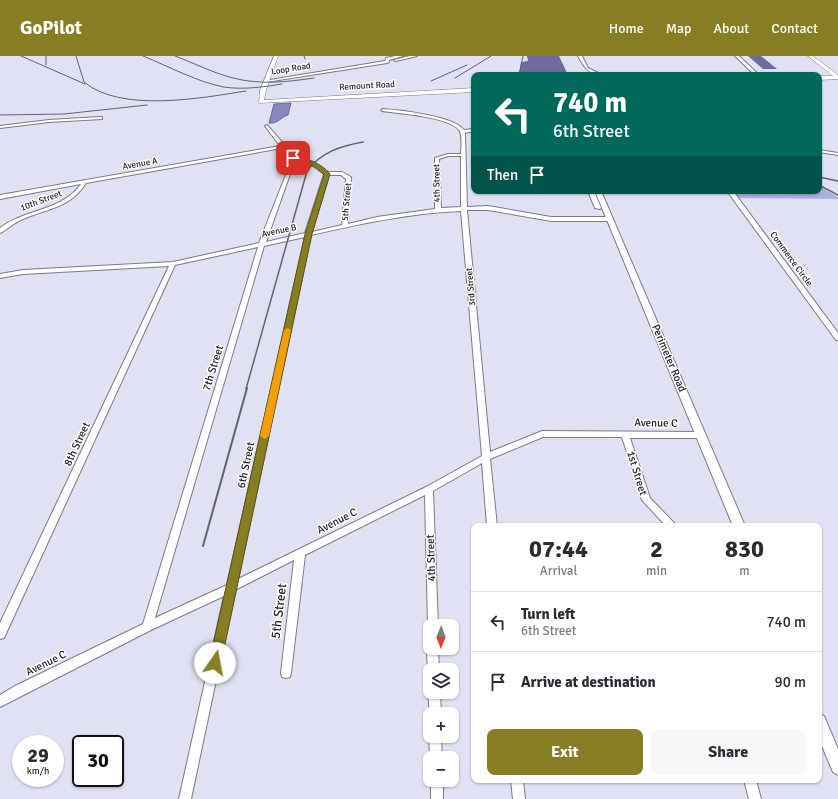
<!DOCTYPE html>
<html lang="en">
<head>
<meta charset="utf-8">
<style>
  :root { --surface:#fff; --page:#f7f7f7; --text:#2b2b33; --muted:#7c7c81; --line:#e1e1e2; --accent:#877d23 }
  body { margin:0; font-family:Signika,sans-serif; background:var(--page); color:var(--text); height:100vh; display:flex; flex-direction:column; font-size:15px; white-space:nowrap }
  * { box-sizing:border-box; margin:0 }
  p { font-size:13px; color:var(--muted) }
  .icon { flex:none; width:22px; height:22px; fill:none; stroke:currentColor; stroke-width:2; stroke-linecap:round; stroke-linejoin:round }
  .map { position:relative; flex:1; overflow:hidden }
  .details { position:absolute; left:471px; top:467px; width:351px; height:260px; display:flex; flex-direction:column; background:var(--surface); border-radius:8px; box-shadow:0 1px 3px #0004 }
  .details>* { flex:none }
  .banner { position:absolute; left:471px; top:16px; width:351px; height:122px; border-radius:8px; box-shadow:0 1px 3px #0004; background:#00695c; color:#fff; overflow:hidden }
  .needle { width:26px; rotate:181deg }
  .controls { position:absolute; left:423px; top:563px; display:grid; gap:8px }
  .controls a { display:grid; place-items:center; width:36px; height:36px; border-radius:8px; background:var(--surface); box-shadow:0 1px 3px #0004; font-size:20px }
  .speed { position:absolute; left:12px; top:679px; display:flex; gap:8px; font-size:20px; font-weight:700; text-align:center }
  .speed>* { display:grid; place-content:center; width:52px; height:52px; border-radius:50%; background:var(--surface); box-shadow:0 1px 3px #0004; line-height:1 }
  .speed small { font-size:10px; font-weight:400 }
  .speed .limit { border:2px solid #111; border-radius:6px; background:#fff; color:#111 }
  .pin { position:absolute; display:grid; place-items:center; width:34px; height:34px; color:#fff; margin:-17px; border-radius:8px; box-shadow:0 2px 6px #0006 }
  .me { position:absolute; width:44px; margin:-22px; rotate:12deg; stroke-linejoin:round; filter:drop-shadow(0 0 3px #0008) }
  .turn { display:flex; align-items:center; gap:14px; height:84px; padding:0 16px; font-size:18px }
  .turn .icon { width:52px; height:52px; stroke-width:2.5 }
  .turn b { display:block; font-size:28px; line-height:34px }
  .then { display:flex; align-items:center; height:38px; padding:0 16px; background:#0003; gap:8px; font-size:15px }
  .eta { display:flex; justify-content:space-evenly; align-items:center; height:68px; text-align:center }
  .eta b { font-size:24px; font-weight:700; line-height:28px }
  .action { display:flex; gap:8px; margin-top:auto; padding:8px 16px }
  .action a { flex:1; height:46px; border-radius:8px; background:var(--accent); color:#fff; font-size:16px; font-weight:700; line-height:46px; text-align:center }
  .action a+a { background:var(--page); color:var(--text) }
  ul { padding:0; list-style:none }
  li { display:flex; align-items:center; gap:12px; height:60px; padding:0 16px; border-top:1px solid var(--line) }
  li div { flex:1 }
  li b { display:block; font-size:15px }
  li em { font-style:normal }
  header { display:flex; align-items:center; gap:24px; box-sizing:border-box; height:56px; padding:0 20px; background:var(--accent); color:#fff }
  header strong { font-size:19px }
  nav { display:flex; gap:22px; margin-inline-start:auto; font-size:14px }
  .map>svg:first-child { display:block }
  .green { fill:#acaee4 }
  .water { fill:#8788bf; stroke:#696992 }
  .lines { fill:none; stroke-linecap:round; stroke-linejoin:round }
  .stream { stroke:#696992; stroke-width:1 }
  .building { fill:#6b6ca0 }
  .minor-casing { stroke:#7a7a8a; stroke-width:2 }
  .tertiary-casing { stroke:#7a7a8a; stroke-width:2 }
  .secondary-casing { stroke:#7a7a8a; stroke-width:1 }
  .minor { fill:#fff; fill-rule:evenodd }
  .tertiary { fill:#fff; fill-rule:evenodd }
  .secondary { fill:#fff; fill-rule:evenodd }
  .rail-far2 { stroke:#63646e; stroke-width:1 }
  .rail-far1 { stroke:#63646e; stroke-width:1.5 }
  .rail { stroke:#63646e; stroke-width:2 }
  .route { fill:#877d23; stroke:#585117 }
  .slow { fill:#f59e0b }
  .labels { text-anchor:middle; dominant-baseline:central; stroke-width:3; stroke-linejoin:round; paint-order:stroke }
  .far-street-label { font-size:9px; fill:#222228; stroke:#fff }
  .street-label { font-size:11px; fill:#222228; stroke:#fff }
  .near-street-label { font-size:13px; fill:#222228; stroke:#fff }
</style>
</head>
<body>
<header>
<strong>GoPilot</strong>
<nav><a>Home</a><a>Map</a><a>About</a><a>Contact</a></nav>
</header>
<div class="map">
<svg width="838" height="743" viewBox="0 0 838 743">
  <rect width="100%" height="100%" fill="#e0e1f2"/>
  <path class="green" d="M819,130L838,141V143L737,142L732,135H819Z"/>
  <path class="water" d="M291,47L288,59C281,61 278,68 269,67L274,48Z"/>
  <g class="lines">
    <path class="stream" d="M304,0L305,3"/>
  </g>
  <path class="building" d="M527,0H559L568,19H519L521,6L528,5Z
    M748,0H761L777,13H763Z"/>
  <g class="lines">
    <defs>
      <path id="minor" d="M396,0H403L389,4V6L387,7L266,26L264,25L385,5L386,2Z
        M410,0H417L396,5L394,4Z
        M578,0H582L588,12L602,19C589,19 584,11 578,0Z
        M735,0H739L759,19H755Z
        M383,53C400,54 454,60 464,74L474,73V75L465,77L467,151L488,150L551,161H610L613,163L610,165H551L488,154H467L490,396L542,375L701,376L705,379L701,382H630L650,442L677,470H666L642,444L622,381H543L490,403L497,470H487L482,407L433,435L438,570H430V574L428,570L425,439L305,499L291,617L290,621L286,622L282,621L281,617L294,504L235,534L191,743H179L224,540L151,574L0,651V639L15,630L143,568L258,191L175,209L4,582L0,583V567L169,210L23,218L0,222V218L23,214L173,206L259,187L289,111L291,102L282,92L86,127C69,154 45,152 19,165C12,168 7,174 0,177V172C24,153 63,155 81,128L0,143V139L280,90L265,70L267,69L295,101L314,106L328,116H342L351,121L348,168L377,161L435,153V102L448,98H461C461,91 463,79 459,74C449,61 397,57 382,55L381,54ZM448,100H461V151L441,152L439,103ZM295,104L310,108L324,118L305,177L266,186ZM329,119H341L346,123L342,169L312,176ZM461,155L482,400L426,431L238,523L311,179C360,168 410,157 461,155ZM305,181L227,529L155,562L264,190Z
        M100,61H102V63L49,66L0,72V70L49,64Z
        M819,94L838,97V99L819,96Z
        M727,135H733L838,277V284H836Z
        M429,588L430,592H438L439,614H430V617C427,610 426,596 429,588Z
        M430,632V636H440L441,658H430V660L428,636Z
        M430,678V680H441L442,702H430L429,680Z
        M431,724H443V743H431Z
        M511,724H523L525,743H513Z
        M744,724H756L761,743H749Z"/>
      <path id="tertiary" d="M588,135H594L601,152L600,153L595,152Z
        M595,135H601L745,470H733Z
        M819,658L824,660L838,693V719L833,716L819,683Z"/>
      <path id="secondary" d="M274,0H278L266,34L264,44L474,32V36L259,47L260,34Z
        M808,0H813L838,19V23L819,24V20H833Z"/>
    </defs>
    <use href="#minor" class="minor-casing"/>
    <use href="#tertiary" class="tertiary-casing"/>
    <use href="#secondary" class="secondary-casing"/>
    <use href="#minor" class="minor"/>
    <use href="#tertiary" class="tertiary"/>
    <use href="#secondary" class="secondary"/>
    <path class="rail-far2" d="M21,0L85,28
      M46,0V9
      M76,0L84,26C121,57 202,42 246,35
      M143,0C168,10 197,26 224,31C243,34 263,31 282,28
      M175,0C194,7 213,17 233,22C260,29 287,26 314,22
      M519,19L523,0
      M455,22L491,0
      M431,25L467,9
      M0,59L64,58L147,49"/>
    <path class="rail-far1" d="M819,121L838,125
      M819,129L838,139
      M246,333L307,115C321,96 341,90 363,86"/>
    <path class="rail" d="M203,490L247,332"/>
  </g>
  <path class="route" d="M293,100C308,104 320,106 330,118L312,178L221,607L219,611L215,613L211,611L209,607L305,178L324,119C315,108 304,106 291,103V100Z"/>
  <path class="slow" d="M288,272L291,274L269,380L265,383L260,380L284,274Z"/>
  <g class="labels">
    <g class="far-street-label">
      <text transform="translate(291 13) rotate(-9)">Loop Road</text>
      <text transform="translate(367 30) rotate(-3)">Remount Road</text>
      <text transform="translate(140 108) rotate(-10)">Avenue A</text>
      <text transform="translate(437 127) rotate(-91)">4th Street</text>
      <text transform="translate(41 145) rotate(-21)">10th Street</text>
      <text transform="translate(347 146) rotate(-85)">5th Street</text>
      <text transform="translate(279 175) rotate(-12)">Avenue B</text>
      <text transform="translate(791 203) rotate(54)">Commerce Circle</text>
      <text transform="translate(471 231) rotate(-95)">3rd Street</text>
    </g>
    <g class="street-label">
      <text transform="translate(669 302) rotate(67)">Perimeter Road</text>
      <text transform="translate(213 312) rotate(-73)">7th Street</text>
      <text transform="translate(656 367) rotate(1)">Avenue C</text>
      <text transform="translate(77 388) rotate(-65)">8th Street</text>
      <text transform="translate(246 409) rotate(-78)">6th Street</text>
      <text transform="translate(637 417) rotate(73)">1st Street</text>
      <text transform="translate(337 465) rotate(-27)">Avenue C</text>
      <text transform="translate(431 502) rotate(-92)">4th Street</text>
      <text transform="translate(46 607) rotate(-26)">Avenue C</text>
    </g>
    <g class="near-street-label">
      <text transform="translate(279 555) rotate(-83)">5th Street</text>
    </g>
  </g>
</svg>
<div class="controls">
<a><svg class="needle" viewBox="-14 -14 28 28"><path d="M0-13l5 13h-10z" fill="#e53935"/><path d="M0 13l5-13h-10z" fill="#7c7c81"/></svg></a>
<a><svg class="icon" aria-label="layers" viewBox="0 0 24 24"><path d="M12 4l9 5-9 5-9-5zM3 14l9 5 9-5"/></svg></a>
<a>+</a>
<a>−</a>
</div>
<div class="speed"><div>29<small>km/h</small></div><div class="limit">30</div></div>
<div class="pin" style="left:293px;top:102px;background:#d93025"><svg class="icon" aria-label="arrive" viewBox="0 0 24 24"><path d="M6 21V4h12l-3 4 3 4H6"/></svg></div>
<svg class="me" style="left:215px;top:607px" viewBox="-20 -20 40 40"><circle r="19" fill="#fff"/><path d="M0-13L10 11 0 6-10 11z" fill="#877d23"/></svg>
<div class="banner">
<div class="turn"><svg class="icon" aria-label="left" viewBox="0 0 24 24"><path d="M17 20v-9H6M10 6l-5 5 5 5"/></svg><div><b>740 m</b>6th Street</div></div>
<div class="then">Then<svg class="icon" aria-label="arrive" viewBox="0 0 24 24"><path d="M6 21V4h12l-3 4 3 4H6"/></svg></div>
</div>
<section class="details">
<div class="eta">
<div><b>07:44</b><p>Arrival</p></div>
<div><b>2</b><p>min</p></div>
<div><b>830</b><p>m</p></div>
</div>
<ul>
<li><svg class="icon" aria-label="left" viewBox="0 0 24 24"><path d="M17 20v-9H6M10 6l-5 5 5 5"/></svg><div><b>Turn left</b><p>6th Street</p></div><em>740 m</em></li>
<li><svg class="icon" aria-label="arrive" viewBox="0 0 24 24"><path d="M6 21V4h12l-3 4 3 4H6"/></svg><div><b>Arrive at destination</b></div><em>90 m</em></li>
</ul>
<div class="action"><a>Exit</a><a>Share</a></div>
</section>
</div>
</body>
</html>
